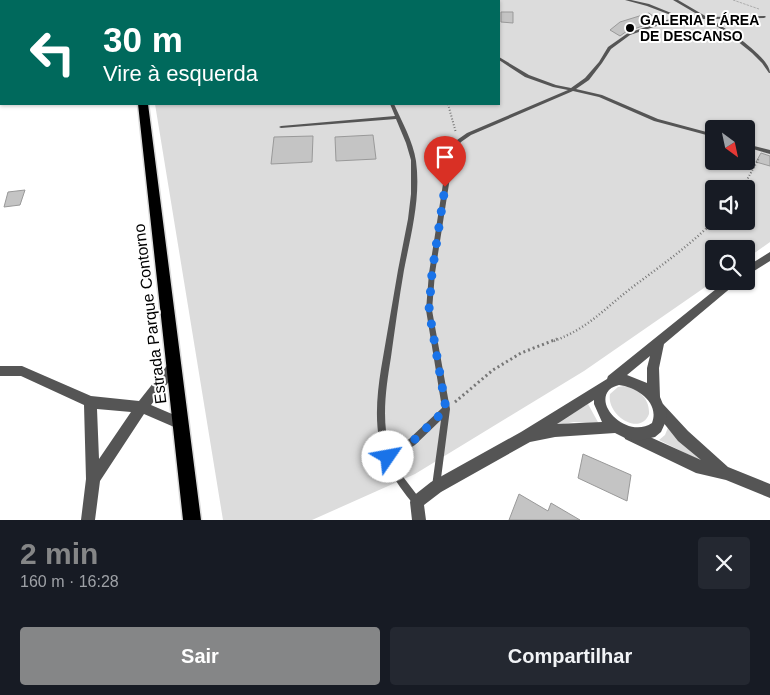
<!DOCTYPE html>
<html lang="pt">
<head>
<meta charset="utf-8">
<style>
  :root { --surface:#171b24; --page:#242831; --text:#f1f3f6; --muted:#9ea1a6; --accent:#858687 }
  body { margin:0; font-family:Arial,sans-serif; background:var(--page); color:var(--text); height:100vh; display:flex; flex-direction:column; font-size:19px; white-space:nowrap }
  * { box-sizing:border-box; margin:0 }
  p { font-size:16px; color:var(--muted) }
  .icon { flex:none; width:28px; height:28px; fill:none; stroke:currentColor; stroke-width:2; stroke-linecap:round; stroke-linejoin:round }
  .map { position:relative; height:520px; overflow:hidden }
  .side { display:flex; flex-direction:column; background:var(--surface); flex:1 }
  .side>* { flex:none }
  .guide { position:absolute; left:0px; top:0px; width:500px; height:105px; box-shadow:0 1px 4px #0004; background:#00695c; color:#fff; overflow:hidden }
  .needle { width:32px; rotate:147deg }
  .buttons { position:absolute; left:705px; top:120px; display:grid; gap:10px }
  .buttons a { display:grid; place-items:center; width:50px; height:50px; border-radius:5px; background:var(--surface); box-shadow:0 1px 4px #0004; font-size:25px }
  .pin { position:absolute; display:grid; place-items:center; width:42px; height:42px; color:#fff; margin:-51px -21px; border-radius:50% 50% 50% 0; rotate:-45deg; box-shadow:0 0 5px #0007 }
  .pin .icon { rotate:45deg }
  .me { position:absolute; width:55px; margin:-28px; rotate:57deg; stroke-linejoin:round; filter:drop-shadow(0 0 4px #0008) }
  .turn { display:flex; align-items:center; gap:18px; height:105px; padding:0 20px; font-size:22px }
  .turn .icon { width:65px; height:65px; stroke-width:2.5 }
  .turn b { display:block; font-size:35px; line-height:42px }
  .round { display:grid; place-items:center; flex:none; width:52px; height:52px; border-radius:5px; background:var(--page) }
  .summary { display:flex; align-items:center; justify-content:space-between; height:85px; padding:0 20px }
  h1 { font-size:30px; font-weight:600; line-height:38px; color:var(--accent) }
  .button { display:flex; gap:10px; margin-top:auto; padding:10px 20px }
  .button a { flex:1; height:58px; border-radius:5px; background:var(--accent); color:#fff; font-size:20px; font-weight:600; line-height:58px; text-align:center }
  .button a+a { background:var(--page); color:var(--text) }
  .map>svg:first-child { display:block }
  .green { fill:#dcdcdc; fill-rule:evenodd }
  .building { fill:#c4c4c4; stroke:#999 }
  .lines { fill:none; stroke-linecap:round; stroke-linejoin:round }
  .primary-casing { stroke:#dbdbdb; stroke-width:3 }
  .path-far3 { stroke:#777; stroke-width:1; stroke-dasharray:0.5 1; stroke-linecap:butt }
  .path-far2 { stroke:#777; stroke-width:2; stroke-dasharray:1 2; stroke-linecap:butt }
  .path-far1 { stroke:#777; stroke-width:2.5; stroke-dasharray:1 2.5; stroke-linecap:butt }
  .path { stroke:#777; stroke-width:3; stroke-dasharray:2 3; stroke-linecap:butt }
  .service { fill:#555; fill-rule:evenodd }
  .minor { fill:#555; fill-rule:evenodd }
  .tertiary { fill:#555; fill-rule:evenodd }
  .primary { fill:#000; fill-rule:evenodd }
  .route { stroke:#1a73e8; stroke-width:9; stroke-dasharray:0 16.2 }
  .poi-dot { fill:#000; stroke:#fff; stroke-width:2 }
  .labels { text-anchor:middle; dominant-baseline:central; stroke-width:4; stroke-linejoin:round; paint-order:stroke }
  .far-poi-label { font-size:14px; font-weight:bold; fill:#000; stroke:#fff; text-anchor:start }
  .street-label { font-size:16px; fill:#000; stroke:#fff }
</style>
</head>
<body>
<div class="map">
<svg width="770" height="520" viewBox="0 0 770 520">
  <rect width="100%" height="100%" fill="#fff"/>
  <path class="green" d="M141,0H770V242L746,259V249H714V281L584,371L415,474L312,520H223L155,104H499V1ZM714,129H746V161H714ZM714,189H746V221H714Z
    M624,386C638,389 650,398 649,414C640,437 606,415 610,394L618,387Z
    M588,404L599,424L574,422L552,426Z
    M669,425L711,466L659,440L665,435Z"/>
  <path class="building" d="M501,12H513V23L501,22Z
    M649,13L659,21L627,31L620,36L610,30L620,22Z
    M373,135L376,159L336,161L335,137Z
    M313,136L312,162L271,164L274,137Z
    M761,153L770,156V166L756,162Z
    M25,190L20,205L4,207L8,192Z
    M583,454L631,475L627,501L578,478Z
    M519,494L548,511L551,503L580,520H509Z"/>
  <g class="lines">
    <defs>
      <path id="primary" d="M128,0H134V1H128Z
        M138,104H148L201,520H183Z"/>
    </defs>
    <use href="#primary" class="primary-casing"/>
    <path class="path-far3" d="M733,0L759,9"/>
    <path class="path-far2" d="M448,104L456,133
      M742,189L759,158"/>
    <path class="path-far1" d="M554,341C588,328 602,311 630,289C659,267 688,247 714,221"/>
    <path class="path" d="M455,402L493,370L521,353L557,339"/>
    <path class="service" d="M351,0H355V1H351Z
      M481,0H485L484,1H480Z
      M625,0H631L649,4L681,17H702L673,0H678L707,17L765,16L766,17L764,18L710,19C724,27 770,57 770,73H769L762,63L752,53L726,32L705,19H677L630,35L611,49L602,63L589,80L576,89L602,95L658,119L714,134V137L654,121L599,97L573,91L471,135L461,142L454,152L435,273L432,310L450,409L440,486L439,489L436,490L433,489L432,486L441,420L415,445L393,459L404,478L420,499L421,502L420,505L417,506L414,505C404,493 395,481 388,467C373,436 376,401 381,369L398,270L408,219L411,194V160L406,143L396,119L281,128L279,127L281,126L395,116L390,104H394C402,122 413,141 416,161C421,197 411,234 404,270C399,299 395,328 391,357C386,388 381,420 390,451L409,439L442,408L426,310L429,273L448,152L457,140L467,133L568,90L553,87L525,77L499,60V57L529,75L556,85L571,88L585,78L599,62L608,47L628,33L676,17L647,6Z
      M746,144L770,150V154L746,147Z"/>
    <path class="minor" d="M173,362L177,363L179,367L177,371L151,405L186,420L187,424L186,428L181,430L144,414L100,481L95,520H81L86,479L84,405L21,376H0V366H22L91,396L139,401L169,363ZM97,409L131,412L99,459Z
      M659,402L663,404L688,431L728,467L770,484V498L726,480L696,473L625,439L624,434L625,429L630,428L701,460L678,441L655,412L653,408L655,404Z"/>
    <path class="tertiary" d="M770,252V261L746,276V267Z
      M726,281H739L664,344L659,368L660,397L667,414L666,421L661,432L655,437L637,441L625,438L615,433L555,437L530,442L441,492L424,505L426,520H412L410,502L412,497L431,482L521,432L607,379L608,376ZM650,356L647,368V383L627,375ZM619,385C636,387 660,402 652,423C629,439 594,407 609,390C612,387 616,386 619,385ZM594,400V404L602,422L557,424Z"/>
    <use href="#primary" class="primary"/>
  </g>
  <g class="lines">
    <path class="route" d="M388,457L412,442L446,409L429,310L432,273L445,187"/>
  </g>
  <circle class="poi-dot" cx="630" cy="28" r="5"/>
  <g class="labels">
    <g class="far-poi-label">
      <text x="640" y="20">GALERIA E ÁREA<tspan x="640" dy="16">DE DESCANSO</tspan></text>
    </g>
    <g class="street-label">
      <text transform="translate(150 314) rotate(-97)">Estrada Parque Contorno</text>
    </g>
  </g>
</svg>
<div class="buttons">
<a><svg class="needle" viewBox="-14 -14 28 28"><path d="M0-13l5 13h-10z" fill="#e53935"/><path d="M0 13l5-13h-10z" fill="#9ea1a6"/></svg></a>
<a><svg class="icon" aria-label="sound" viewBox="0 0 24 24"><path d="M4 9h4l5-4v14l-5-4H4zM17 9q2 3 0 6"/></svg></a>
<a><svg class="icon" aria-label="search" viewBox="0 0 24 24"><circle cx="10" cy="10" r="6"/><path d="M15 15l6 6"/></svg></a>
</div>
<div class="pin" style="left:445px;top:187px;background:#d93025"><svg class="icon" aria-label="arrive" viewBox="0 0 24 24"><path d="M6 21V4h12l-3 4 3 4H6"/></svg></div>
<svg class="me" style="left:388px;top:457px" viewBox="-20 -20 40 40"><circle r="19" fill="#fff"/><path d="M0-13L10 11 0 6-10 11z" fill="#1a73e8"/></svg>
<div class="guide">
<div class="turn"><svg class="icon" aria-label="left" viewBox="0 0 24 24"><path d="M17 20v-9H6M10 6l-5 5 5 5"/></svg><div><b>30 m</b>Vire à esquerda</div></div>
</div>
</div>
<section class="side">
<div class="summary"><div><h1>2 min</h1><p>160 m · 16:28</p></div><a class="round"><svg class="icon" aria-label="close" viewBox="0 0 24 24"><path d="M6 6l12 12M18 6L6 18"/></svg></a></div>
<div class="button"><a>Sair</a><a>Compartilhar</a></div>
</section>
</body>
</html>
